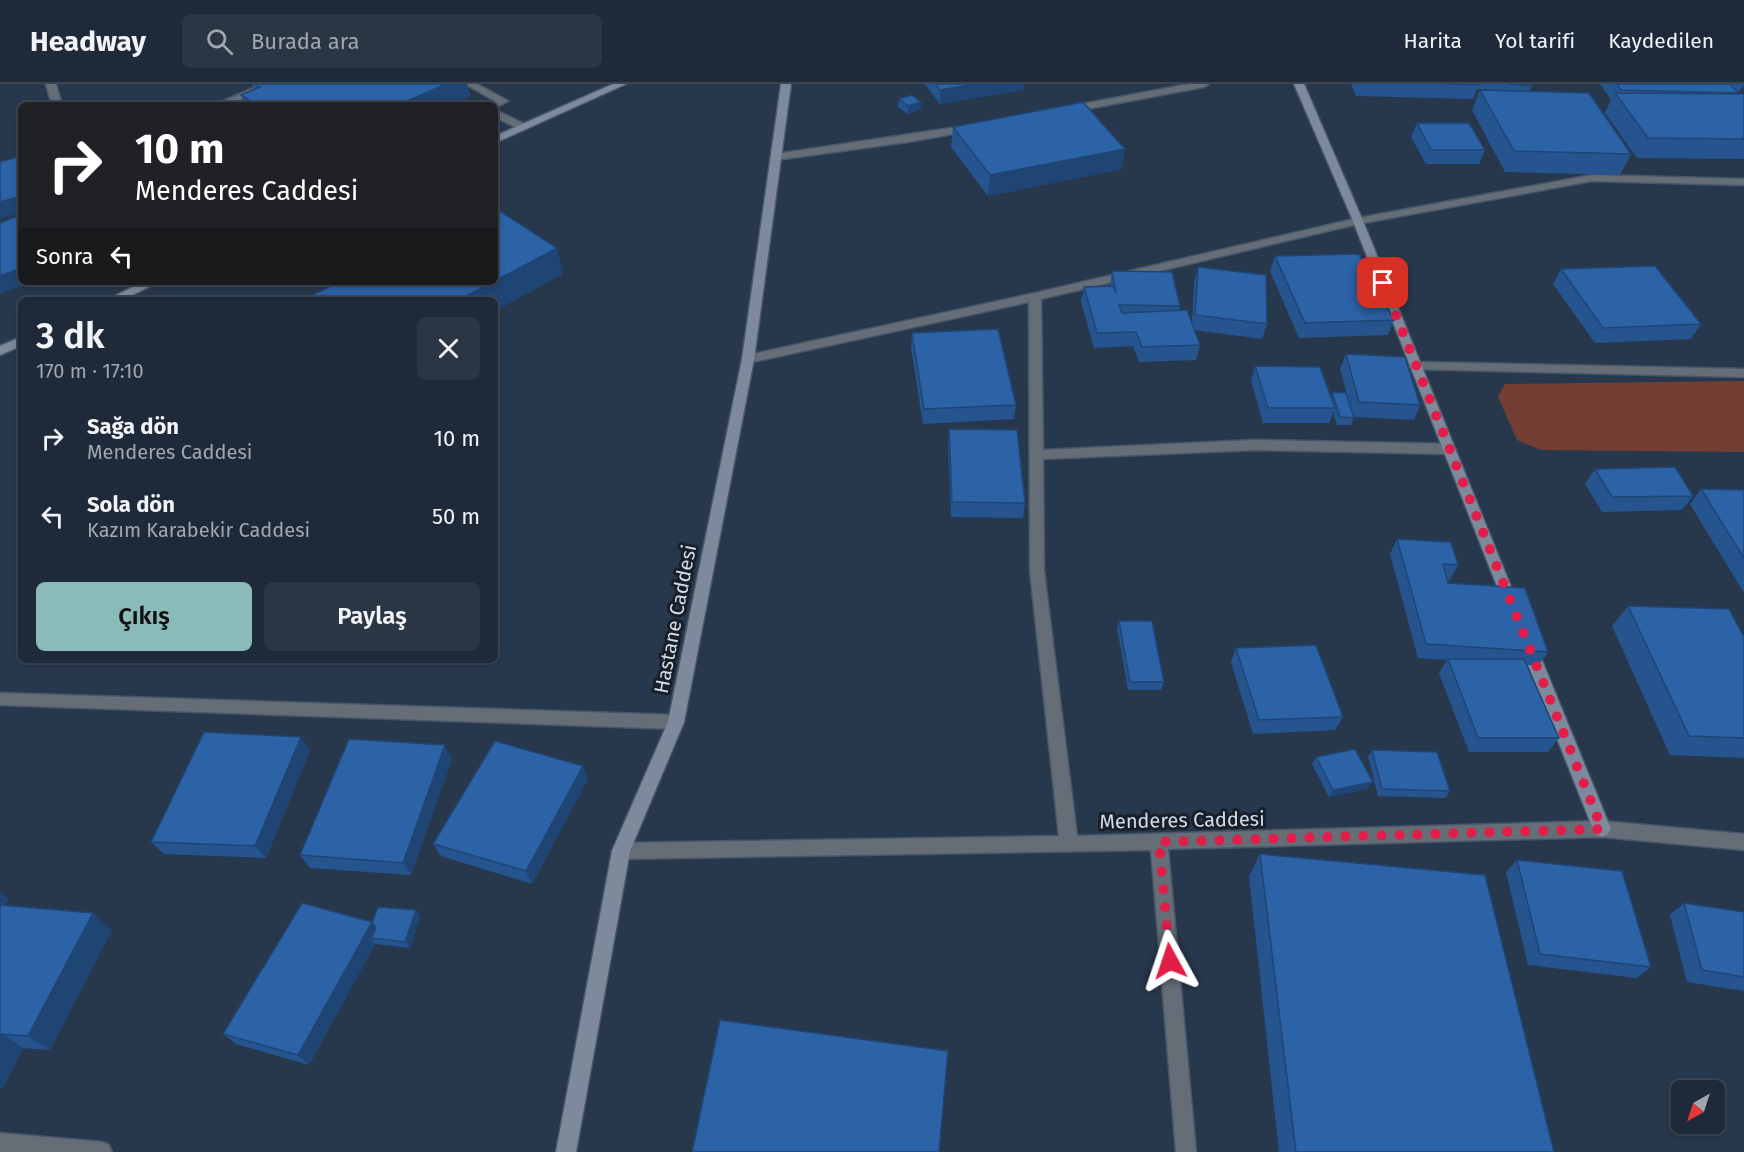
<!DOCTYPE html>
<html lang="tr">
<head>
<meta charset="utf-8">
<style>
  :root { --surface:#1e2a39; --page:#2b3644; --text:#f1f3f6; --muted:#a1a7ae; --line:#3c4653; --accent:#8bbbb9 }
  body { margin:0; font-family:"Fira Sans",sans-serif; background:var(--page); color:var(--text); height:100vh; display:flex; flex-direction:column; font-size:22px; white-space:nowrap }
  * { box-sizing:border-box; margin:0 }
  p { font-size:20px; color:var(--muted) }
  .icon { flex:none; width:33px; height:33px; fill:none; stroke:currentColor; stroke-width:2; stroke-linecap:round; stroke-linejoin:round }
  .map { position:relative; flex:1; overflow:hidden }
  .panel { position:absolute; left:18px; top:213px; width:480px; height:366px; display:flex; flex-direction:column; background:var(--surface); border-radius:9px; box-shadow:0 3px 9px #0003,0 0 0 2px var(--line) }
  .panel>* { flex:none }
  .hud { position:absolute; left:18px; top:18px; width:480px; height:183px; border-radius:9px; box-shadow:0 3px 9px #0003,0 0 0 2px var(--line); background:#202124; color:#fff; overflow:hidden }
  .needle { width:39px; rotate:219deg }
  .buttons { position:absolute; left:1671px; top:996px; display:grid; gap:12px }
  .buttons a { display:grid; place-items:center; width:54px; height:54px; border-radius:9px; background:var(--surface); box-shadow:0 3px 9px #0003,0 0 0 2px var(--line); font-size:30px }
  .pin { position:absolute; display:grid; place-items:center; width:51px; height:51px; color:#fff; margin:-26px; border-radius:12px; box-shadow:0 3px 9px #0006 }
  .me { position:absolute; width:66px; margin:-33px; rotate:355deg; stroke-linejoin:round; filter:drop-shadow(0 0 4px #0008) }
  .turn { display:flex; align-items:center; gap:21px; height:126px; padding:0 18px; font-size:27px }
  .turn .icon { width:78px; height:78px; stroke-width:2.5 }
  .turn b { display:block; font-size:42px; line-height:51px }
  .then { display:flex; align-items:center; height:57px; padding:0 18px; background:#0003; gap:12px; font-size:22px }
  .round { display:grid; place-items:center; flex:none; width:63px; height:63px; border-radius:9px; background:var(--page) }
  .summary { display:flex; align-items:center; justify-content:space-between; height:102px; padding:0 18px }
  h1 { font-size:36px; font-weight:600; line-height:45px }
  .cta { display:flex; gap:12px; margin-top:auto; padding:12px 18px }
  .cta a { flex:1; height:69px; border-radius:9px; background:var(--accent); color:#111; font-size:24px; font-weight:600; line-height:69px; text-align:center }
  .cta a+a { background:var(--page); color:var(--text) }
  ul { padding:0; list-style:none }
  li { display:flex; align-items:center; gap:18px; height:78px; padding:0 18px }
  li div { flex:1 }
  li b { display:block; font-size:22px }
  li em { font-style:normal }
  header { display:flex; align-items:center; gap:36px; box-sizing:border-box; height:84px; padding:0 30px; background:var(--surface); border-bottom:2px solid var(--line) }
  header strong { font-size:28px }
  nav { display:flex; gap:33px; margin-inline-start:auto; font-size:21px }
  .search { width:420px; height:54px; background:var(--page); display:flex; align-items:center; gap:15px; box-sizing:border-box; padding:0 21px; border-radius:9px; color:var(--muted); font-size:22px }
  .map>svg:first-child { display:block }
  .green { fill:#733e34 }
  .lines { fill:none; stroke-linecap:round; stroke-linejoin:round }
  .street-casing { stroke:#475669; stroke-width:3 }
  .secondary-casing { stroke:#475669; stroke-width:3 }
  .street { fill:#656d77; fill-rule:evenodd }
  .secondary { fill:#7e8a9b; fill-rule:evenodd }
  .wall { fill:#26548f }
  .shaded-wall { fill:#1f4574 }
  .building { fill:#2c62a6; stroke:#1f4574; stroke-width:1.5 }
  .route { stroke:#e11d48; stroke-width:10; stroke-dasharray:0 18 }
  .labels { text-anchor:middle; dominant-baseline:central; stroke-width:6; stroke-linejoin:round; paint-order:stroke }
  .street-label { font-size:20px; fill:#d4deeb; stroke:#181f28 }
</style>
</head>
<body>
<header>
<strong>Headway</strong>
<div class="search"><svg class="icon" aria-label="search" viewBox="0 0 24 24"><circle cx="10" cy="10" r="6"/><path d="M15 15l6 6"/></svg>Burada ara</div>
<nav><a>Harita</a><a>Yol tarifi</a><a>Kaydedilen</a></nav>
</header>
<div class="map">
<svg width="1744" height="1068" viewBox="0 0 1744 1068">
  <rect width="100%" height="100%" fill="#28384c"/>
  <path class="green" d="M1744,297V368L1541,366L1517,356L1498,313L1505,300Z"/>
  <g class="lines">
    <defs>
      <path id="street" d="M46,0H56L62,21H52Z
        M263,0H276L228,21H214Z
        M465,0H477L508,17L495,24V21H490L495,17Z
        M1189,0H1209L1204,3L1066,29L1061,26L1066,23Z
        M495,26L527,41L528,43L519,45L495,33Z
        M971,41L976,44L975,46L908,58L776,76L771,73L776,70Z
        M1592,91L1744,95V101L1592,97L1358,140L1041,215L1043,366L1254,356L1449,360L1456,365L1449,370L1254,366L1043,375L1044,487L1077,752L1602,737L1744,750V766L1602,753L1168,765L1196,1068H1176L1151,766L621,775L615,773L612,767L615,761L621,759L1059,752L1030,487L1029,218L748,279L742,275L744,272L1035,209L1358,134Z
        M1416,278L1744,285V293L1412,285L1410,282L1412,279Z
        M0,609L676,631L682,633L684,638L682,643L676,645L0,621Z
        M0,1049L102,1058L109,1061L112,1068H0Z"/>
      <path id="secondary" d="M613,0H626L495,59V52Z
        M781,0H791L754,275L684,638L630,767L576,1068H556L612,767L668,638L742,275Z
        M1294,0H1304L1363,137L1518,520L1516,524H1506L1504,520L1353,137Z
        M143,198H159L122,216H106Z
        M21,253V262L0,271V262Z
        M1529,558L1534,560L1537,564L1611,745L1608,750L1602,753L1596,750L1593,745L1521,564L1524,560Z"/>
    </defs>
    <use href="#street" class="street-casing"/>
    <use href="#secondary" class="secondary-casing"/>
    <use href="#street" class="street"/>
    <use href="#secondary" class="secondary"/>
  </g>
  <path class="wall" d="M252,0H467L470,12L449,21H245L241,11L255,6Z
    M925,0H1024L1023,6L940,20Z
    M1351,0H1531L1532,2L1529,7L1631,70L1620,91L1505,88L1472,26L1480,6H1493L1477,5L1473,15L1356,12Z
    M1600,0H1743L1744,1L1739,8H1737V10H1744V75L1637,74L1605,29L1611,16Z
    M899,15L921,25L908,30L898,23Z
    M1417,39L1485,66L1479,80H1426L1411,53Z
    M953,43L1122,85L988,112L951,63Z
    M1275,172L1394,236L1388,251L1299,254L1270,187Z
    M1198,183L1267,240L1262,255L1194,246L1200,261L1196,276L1139,278L1133,262L1094,264L1081,218L1084,203L1110,202L1112,187L1180,222L1179,227L1192,240L1194,198Z
    M1561,185L1701,240L1691,255L1595,259L1553,200Z
    M912,249L1016,321L1014,335L923,340L911,264Z
    M1346,270L1420,321L1414,336L1354,333L1351,341H1337L1333,328L1329,339H1263L1251,297L1255,282L1331,313L1332,308L1347,310L1340,285Z
    M949,345L1025,419L1023,434L951,433L948,360Z
    M1595,385L1693,412L1682,426L1602,428L1585,400Z
    M1701,405L1744,406V509L1690,420Z
    M1397,455L1458,481L1450,496H1447L1448,499L1548,568L1538,582L1527,581L1559,654L1548,668H1469L1439,589L1447,576L1418,574L1390,470Z
    M1628,522L1744,553V674L1670,671L1612,542Z
    M1119,537L1164,598L1161,606H1128L1117,544Z
    M1236,564L1343,633L1335,646L1253,650L1231,578Z
    M310,666L266,774L164,770L151,758Z
    M1372,666L1450,707L1445,714L1378,712L1368,673Z
    M1316,673L1368,705L1329,713L1312,680Z
    M452,675L411,791L310,784L300,771Z
    M588,695L532,800L441,772L433,760Z
    M1260,770L1554,1068H1279L1249,792Z
    M1517,776L1651,883L1637,894L1528,881L1506,788Z
    M0,808L9,815L5,821L112,846L50,966L23,964L3,1004H0Z
    M1684,819L1744,828V907L1687,898L1670,831Z
    M416,826L420,833L410,864L375,860L309,981L236,960L223,950L372,838Z"/>
  <path class="shaded-wall" d="M446,0H467L470,12L449,21H398Z
    M975,0H1024L1023,6L940,20V6Z
    M278,16L280,21H266Z
    M921,18V25L908,30V22Z
    M1125,65L1122,85L988,112L990,91Z
    M21,112V129L0,135V118Z
    M557,164L563,190L495,227V216H459L493,198H495V197Z
    M21,184V198H32L0,210V192Z
    M301,653L310,666L266,774L255,762Z
    M445,661L452,675L411,791L403,779Z
    M583,682L588,695L532,800L526,787Z
    M1373,698L1368,705L1329,713L1333,706Z
    M0,808L9,815L0,830Z
    M416,826L420,833L410,864L405,858Z
    M93,829L112,846L50,966L28,952Z
    M372,838L381,850L371,854L375,860L309,981L298,971Z
    M0,949L23,964L3,1004L0,1003Z"/>
  <path class="building" d="M255,0H446L398,21H287L278,16L266,21H257L241,11L260,3Z
    M936,0H975L940,6Z
    M1446,0H1478V1Z
    M1508,0H1531L1532,2Z
    M1617,0H1730L1738,9L1621,6Z
    M1480,6L1589,9L1631,70L1514,67Z
    M1615,9L1744,10V55L1648,54Z
    M912,11L921,18L908,22L899,15Z
    M1083,18L1125,65L990,91L953,43Z
    M1417,39H1469L1485,66H1431Z
    M18,73L21,81V112L0,118V78Z
    M495,124L557,164L495,197Z
    M18,132L21,136V184L0,192V139Z
    M1359,170L1394,236L1305,239L1275,172Z
    M1655,182L1701,240L1603,244L1561,185Z
    M1198,183L1266,191L1267,240L1195,231Z
    M1112,187L1172,188L1180,222L1119,221L1122,229L1187,226L1200,261L1142,263L1136,248L1097,249L1084,203L1113,202L1116,209Z
    M339,198H493L459,216H302Z
    M998,245L1016,321L924,325L912,249Z
    M1346,270L1405,273L1420,321L1359,318Z
    M1255,282L1320,283L1335,324H1268Z
    M1332,308L1346,309L1354,334L1340,333Z
    M949,345L1017,346L1025,419L952,418Z
    M1675,383L1693,412L1612,413L1595,385Z
    M1701,405L1744,406V474Z
    M1397,455L1451,458L1458,481L1443,480L1448,499L1525,504L1548,568L1426,560Z
    M1628,522L1729,525L1744,553V654L1689,652Z
    M1119,537H1152L1164,598H1130Z
    M1316,561L1343,633L1259,636L1236,564Z
    M1448,575H1524L1559,654H1478Z
    M204,648L301,653L255,762L151,758Z
    M349,655L445,661L403,779L300,771Z
    M495,657L583,682L526,787L433,760Z
    M1355,665L1373,698L1333,706L1316,673Z
    M1372,666L1437,668L1450,707L1382,705Z
    M1260,770L1485,791L1554,1068H1296Z
    M1517,776L1622,787L1651,883L1540,870Z
    M302,819L372,838L298,971L223,950Z
    M1684,819L1744,828V893L1702,886Z
    M0,821L93,829L28,952L0,950Z
    M378,823L416,826L405,858L371,854L376,844L372,838V839Z
    M720,936L948,967L939,1068H692Z"/>
  <g class="lines">
    <path class="route" d="M1170,877L1159,758L1602,745L1383,199"/>
  </g>
  <g class="labels">
    <g class="street-label">
      <text transform="translate(675 535) rotate(-79)">Hastane Caddesi</text>
      <text transform="translate(1182 736) rotate(-1)">Menderes Caddesi</text>
    </g>
  </g>
</svg>
<div class="buttons">
<a><svg class="needle" viewBox="-14 -14 28 28"><path d="M0-13l5 13h-10z" fill="#e53935"/><path d="M0 13l5-13h-10z" fill="#a1a7ae"/></svg></a>
</div>
<div class="pin" style="left:1383px;top:199px;background:#d93025"><svg class="icon" aria-label="arrive" viewBox="0 0 24 24"><path d="M6 21V4h12l-3 4 3 4H6"/></svg></div>
<svg class="me" style="left:1170px;top:877px" viewBox="-20 -20 40 40"><path d="M0-17L14 15 0 8-14 15z" fill="#e11d48" stroke="#fff" stroke-width="4"/></svg>
<div class="hud">
<div class="turn"><svg class="icon" aria-label="right" viewBox="0 0 24 24"><path d="M7 20v-9h11M14 6l5 5-5 5"/></svg><div><b>10 m</b>Menderes Caddesi</div></div>
<div class="then">Sonra<svg class="icon" aria-label="left" viewBox="0 0 24 24"><path d="M17 20v-9H6M10 6l-5 5 5 5"/></svg></div>
</div>
<section class="panel">
<div class="summary"><div><h1>3 dk</h1><p>170 m · 17:10</p></div><a class="round"><svg class="icon" aria-label="close" viewBox="0 0 24 24"><path d="M6 6l12 12M18 6L6 18"/></svg></a></div>
<ul>
<li><svg class="icon" aria-label="right" viewBox="0 0 24 24"><path d="M7 20v-9h11M14 6l5 5-5 5"/></svg><div><b>Sağa dön</b><p>Menderes Caddesi</p></div><em>10 m</em></li>
<li><svg class="icon" aria-label="left" viewBox="0 0 24 24"><path d="M17 20v-9H6M10 6l-5 5 5 5"/></svg><div><b>Sola dön</b><p>Kazım Karabekir Caddesi</p></div><em>50 m</em></li>
</ul>
<div class="cta"><a>Çıkış</a><a>Paylaş</a></div>
</section>
</div>
</body>
</html>
